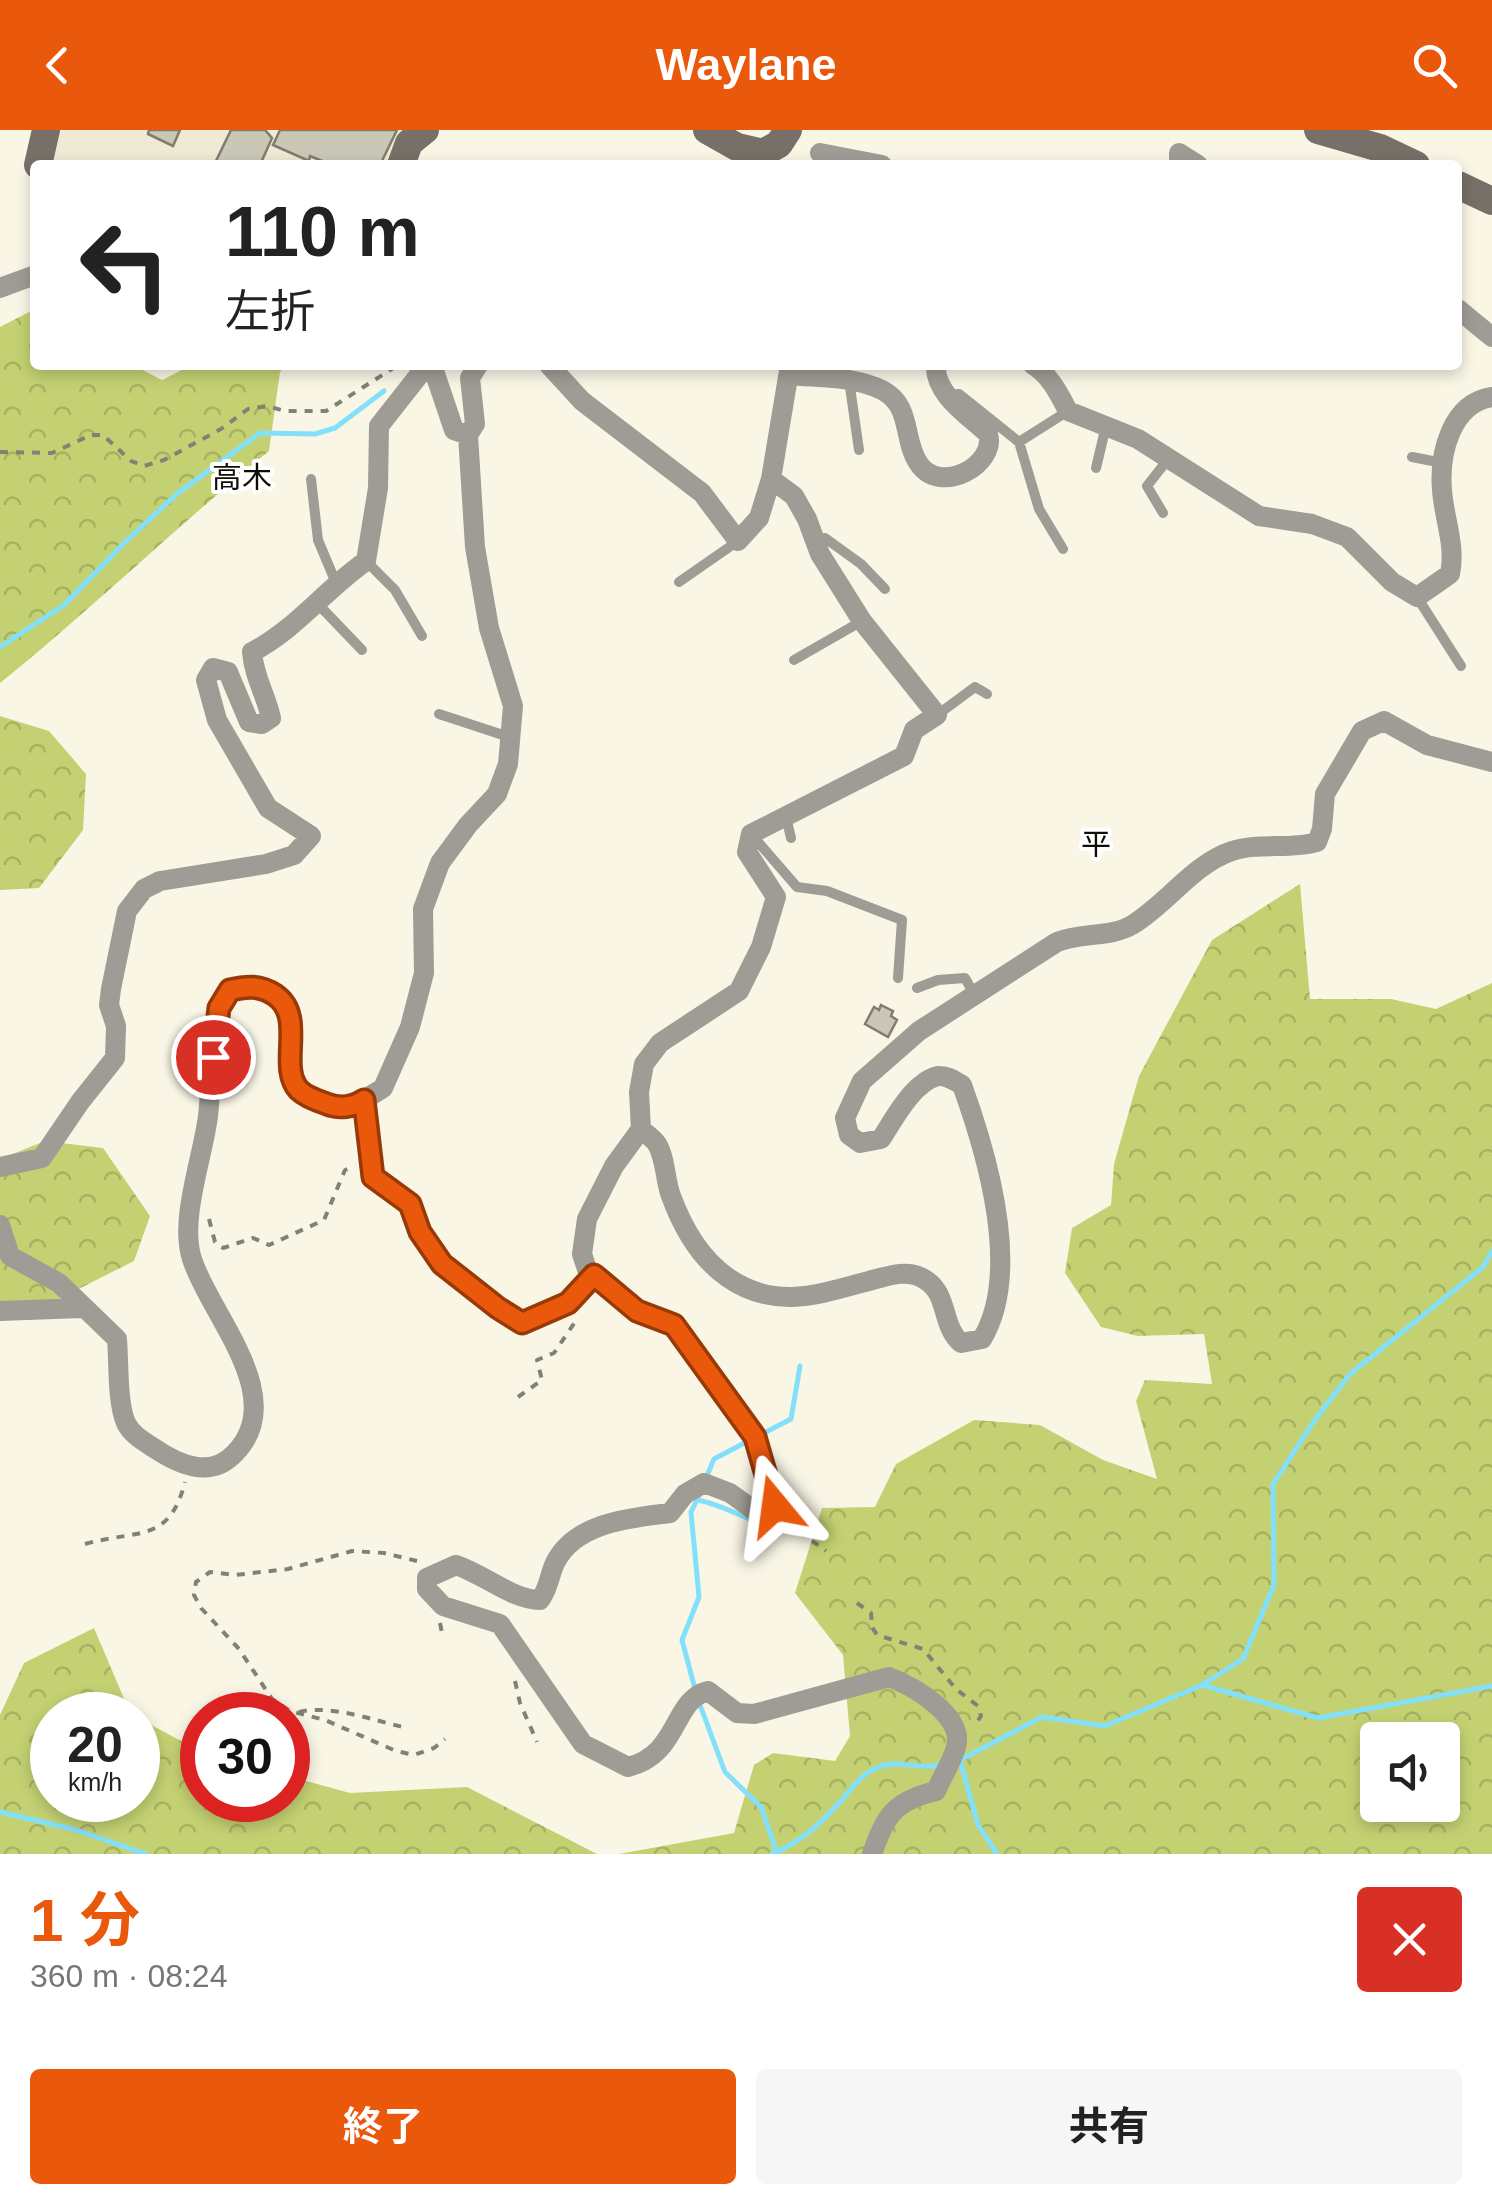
<!DOCTYPE html>
<html lang="ja">
<head>
<meta charset="utf-8">
<style>
  :root { --surface:#fff; --page:#f6f6f6; --text:#222; --muted:#767676; --accent:#ea580c }
  body { margin:0; font-family:Arial,"Noto Sans JP",sans-serif; background:var(--page); color:var(--text); height:100vh; display:flex; flex-direction:column; font-size:38px; white-space:nowrap }
  * { box-sizing:border-box; margin:0 }
  p { font-size:32px; color:var(--muted) }
  .icon { flex:none; width:55px; height:55px; fill:none; stroke:currentColor; stroke-width:2; stroke-linecap:round; stroke-linejoin:round }
  .map { position:relative; height:1724px; overflow:hidden }
  .drawer { display:flex; flex-direction:column; background:var(--surface); flex:1 }
  .drawer>* { flex:none }
  .banner { position:absolute; left:30px; top:30px; width:1432px; height:210px; border-radius:10px; box-shadow:0 5px 15px #0003; background:#fff; color:var(--text); overflow:hidden }
  .fabs { position:absolute; left:1360px; top:1592px; display:grid; gap:20px }
  .fabs a { display:grid; place-items:center; width:100px; height:100px; border-radius:10px; background:var(--surface); box-shadow:0 5px 15px #0003; font-size:50px }
  .speed { position:absolute; left:30px; top:1562px; display:flex; gap:20px; font-size:50px; font-weight:700; text-align:center }
  .speed>* { display:grid; place-content:center; width:130px; height:130px; border-radius:50%; background:var(--surface); box-shadow:0 5px 15px #0003; line-height:1 }
  .speed small { font-size:25px; font-weight:400 }
  .speed .limit { border:15px solid #d22; background:#fff; color:#111 }
  .pin { position:absolute; display:grid; place-items:center; width:85px; height:85px; color:#fff; margin:-42px; border:5px solid #fff; border-radius:50%; box-shadow:0 2px 10px #0007 }
  .me { position:absolute; width:110px; margin:-55px; rotate:344deg; stroke-linejoin:round; filter:drop-shadow(0 0 8px #0008) }
  .turn { display:flex; align-items:center; gap:35px; height:210px; padding:0 30px; font-size:45px }
  .turn .icon { width:130px; height:130px; stroke-width:2.5 }
  .turn b { display:block; font-size:70px; line-height:85px }
  .round { display:grid; place-items:center; flex:none; width:105px; height:105px; border-radius:10px; background:var(--page) }
  .head { display:flex; align-items:center; justify-content:space-between; height:170px; padding:0 30px }
  h1 { font-size:60px; font-weight:700; line-height:75px; color:var(--accent) }
  .action { display:flex; gap:20px; margin-top:auto; padding:20px 30px }
  .action a { flex:1; height:115px; border-radius:10px; background:var(--accent); color:#fff; font-size:40px; font-weight:700; line-height:115px; text-align:center }
  .action a+a { background:var(--page); color:var(--text) }
  header { display:flex; justify-content:space-between; align-items:center; height:130px; padding:0 30px; background:var(--accent); color:#fff; font-size:45px; font-weight:700 }
  .map>svg:first-child { display:block }
  .built { fill:#efead3 }
  .forest { fill:url(#forest-crowns); fill-rule:evenodd }
  .lines { fill:none; stroke-linecap:round; stroke-linejoin:round }
  .stream { stroke:#82e0fa; stroke-width:5 }
  .building { fill:#cac7b7; stroke:#807d6f; stroke-width:2.5 }
  .path { stroke:#838176; stroke-width:4; stroke-dasharray:8 8; stroke-linecap:butt }
  .lane { stroke:#9f9b95; stroke-width:10 }
  .street { stroke:#9f9b95; stroke-width:20 }
  .secondary { stroke:#767068; stroke-width:28 }
  .route-casing { stroke:#983908; stroke-width:25 }
  .route { stroke:#ea580c; stroke-width:18 }
  .labels { text-anchor:middle; dominant-baseline:central; stroke-width:8; stroke-linejoin:round; paint-order:stroke }
  .neighbourhood-label { font-size:30px; fill:#0d0c07; stroke:#fff }
</style>
</head>
<body>
<header><svg class="icon" aria-label="back" viewBox="0 0 24 24"><path d="M15 5l-7 7 7 7"/></svg>Waylane<svg class="icon" aria-label="search" viewBox="0 0 24 24"><circle cx="10" cy="10" r="6"/><path d="M15 15l6 6"/></svg></header>
<div class="map">
<svg width="1492" height="1724" viewBox="0 0 1492 1724">
  <defs>
    <pattern id="forest-crowns" width="20" height="18" patternUnits="userSpaceOnUse" patternTransform="scale(2.5)"><rect width="20" height="18" fill="#c4d172"/><path d="M2 6a3 3 0 1 1 6 0M12 15a3 3 0 1 1 6 0" fill="none" stroke="#a7b261"/></pattern>
  </defs>
  <rect width="100%" height="100%" fill="#f9f6e6"/>
  <path class="built" d="M59,0H409L388,35H52Z"/>
  <path class="forest" d="M31,181L35,183V235H133L162,250L192,235H286L280,242L269,321C177,396 92,479 0,553V197Z
    M0,586L49,601L86,644L83,700L39,758L0,760Z
    M1300,754L1310,869H1391L1436,879L1492,853V1724H619L734,1703L754,1635L773,1623L835,1631L850,1606L843,1525L795,1463L822,1378L875,1377L896,1334L974,1290L1040,1295L1103,1330L1157,1349L1136,1271L1145,1250L1212,1254L1204,1204L1138,1206L1101,1197L1065,1143L1072,1098L1111,1075L1114,1034L1139,946L1212,810ZM1378,1610H1442V1675H1378Z
    M45,1011L103,1018L150,1086L134,1131L25,1186L0,1179V1029Z
    M94,1498L131,1585H52V1670H138V1588L202,1622V1670H288V1646L350,1663L467,1657L597,1724H0V1585L24,1533Z"/>
  <g class="lines">
    <path class="stream" d="M0,517L64,475L124,413L178,363L260,303L315,304L335,298L384,261
      M762,1304L791,1289L800,1236
      M706,1348L714,1329L752,1309
      M698,1370C728,1376 753,1394 783,1401
      M1203,1554L1243,1529L1274,1455L1273,1354L1314,1291L1350,1244L1483,1137L1492,1121
      M695,1559L682,1510L699,1467L691,1382L700,1363
      M700,1575L725,1642L761,1677L777,1723
      M960,1630L1042,1587L1105,1596L1202,1555L1318,1588L1492,1556
      M960,1630L978,1695L997,1724
      M0,1682L73,1699L146,1724
      M771,1724C797,1715 821,1693 839,1673C852,1659 860,1644 879,1637C898,1629 919,1640 940,1635"/>
  </g>
  <path class="building" d="M149,0H180L173,16L148,4Z
    M231,0H265L272,8L260,35H214Z
    M280,0H397L380,35H332L310,26L309,31L273,15Z
    M881,875L893,881L891,886L897,890L888,907L865,894L874,877L879,880Z"/>
  <g class="lines">
    <path class="path" d="M0,322L52,323L91,305H103L131,331L144,336L164,330L221,299L248,279L267,276L285,281H326L398,235
      M209,1089L215,1112L223,1118L253,1108L269,1115L324,1090L345,1040L353,1037
      M518,1267L542,1250L537,1230L554,1223L575,1192
      M786,1392L826,1421
      M85,1414C138,1399 169,1414 185,1352
      M417,1431L384,1423L352,1421L288,1439L235,1445L210,1442L196,1452L194,1465L201,1478L239,1519L272,1569L290,1581L325,1590L396,1621L414,1625L434,1618L445,1609
      M857,1473L871,1483L872,1497L877,1505L923,1519L956,1559L978,1576L981,1586L975,1595
      M440,1493L443,1508
      M515,1551L520,1573L537,1612
      M299,1582C331,1574 375,1591 407,1598"/>
    <path class="lane" d="M849,250L859,320
      M947,265L959,264L1019,312L1068,281
      M1019,312L1039,379L1063,419
      M1412,327L1443,333
      M1096,338L1106,296
      M311,349L318,410L336,453
      M1163,383L1147,356L1169,328
      M815,411L825,408L861,434L885,459
      M366,431L395,460L422,506
      M679,452L738,411
      M1417,467L1461,536
      M316,472L362,520
      M794,530L862,491
      M439,584L509,607
      M937,585L975,557L987,564
      M751,704L797,757L827,761L902,790L898,848
      M791,708L787,691L791,686
      M917,858L938,850L965,848L974,864"/>
    <path class="street" d="M820,23L882,35
      M1179,35V23L1198,35
      M0,158L35,145
      M1458,179L1492,207
      M432,235L454,300L468,305
      M549,235L582,271L702,363L738,411L759,388L771,349L790,235
      M1033,235C1050,245 1059,264 1068,281L1138,309L1259,386L1312,394L1347,407L1392,452L1417,467L1450,444C1456,415 1444,389 1442,360C1439,324 1451,273 1492,267
      M789,245C821,248 854,246 882,260C913,276 902,310 919,334C941,366 997,334 988,304C969,286 934,264 936,235
      M771,349L794,366L807,389L820,424L862,491L937,585L914,600L904,626L751,704L747,722L776,767L761,817L739,861L660,913L644,934L639,962L641,999L614,1036L587,1089L582,1124L587,1139L637,1181L674,1195L755,1307L775,1376L766,1383L755,1381L730,1363L704,1353L685,1364L670,1383C631,1388 575,1392 555,1433C549,1446 549,1458 540,1470C513,1470 485,1445 456,1435L427,1448V1459L443,1476L500,1494L583,1614L628,1637C680,1624 672,1570 708,1561L737,1583L754,1584L889,1547C913,1556 965,1586 956,1617C952,1632 942,1647 936,1661C894,1671 886,1685 872,1724
      M364,970L373,1047L410,1074L420,1103L442,1134L498,1178L522,1193L567,1173L593,1145
      M641,999C645,1003 654,1009 657,1014C666,1029 665,1051 671,1066C682,1096 700,1128 727,1147C778,1183 825,1162 880,1148C892,1145 906,1141 918,1146C951,1159 939,1194 961,1213L982,1209C1022,1143 987,1024 962,955C955,951 947,945 938,946C913,952 894,989 881,1009L860,1013L849,1005L845,988L862,951L919,901L1057,812C1081,802 1110,808 1132,795C1167,774 1193,734 1232,721C1259,712 1290,720 1317,712L1322,699L1325,664L1362,601L1384,591L1427,615L1492,632
      M0,1037L42,1028L80,972L115,928L116,896L109,875L111,859L127,781L144,759L160,751L266,734L294,725L311,706L268,678L217,590L206,550L213,538L228,542L249,592L262,594L271,588C266,565 254,547 252,522C295,500 326,459 366,431L378,358L379,296L427,235
      M0,1095L10,1126L59,1153L117,1209C119,1232 117,1273 126,1293C132,1305 143,1311 154,1318C179,1335 211,1349 235,1323C290,1267 209,1184 192,1129C179,1090 203,1027 208,986C212,952 209,913 219,880C220,873 226,866 230,860L249,855L269,860L284,871L291,894L292,948L300,962L332,977L354,976L383,958L410,897L424,843L423,779L440,733L468,695L497,664L508,634L513,576L489,498L475,417L468,305L475,294L470,248L478,235
      M0,1181L82,1178"/>
    <path class="secondary" d="M707,0L737,17L763,23L779,14L788,0
      M1318,0L1380,18L1416,35
      M38,35L46,0
      M401,35L409,13L425,0
      M1458,55L1492,71"/>
  </g>
  <g class="lines">
    <defs>
      <path id="route" d="M213,927L219,878L230,860C247,856 260,855 275,865C307,887 277,936 299,960C305,966 318,971 327,974C339,979 353,977 364,970L373,1047L410,1074L420,1102L442,1134L498,1178L522,1193L568,1173L594,1145L637,1181L674,1195L755,1307L775,1376"/>
    </defs>
    <use href="#route" class="route-casing"/>
    <use href="#route" class="route"/>
  </g>
  <g class="labels">
    <g class="neighbourhood-label">
      <text x="242" y="347">高木</text>
      <text x="1096" y="714">平</text>
    </g>
  </g>
</svg>
<div class="fabs">
<a><svg class="icon" aria-label="sound" viewBox="0 0 24 24"><path d="M4 9h4l5-4v14l-5-4H4zM17 9q2 3 0 6"/></svg></a>
</div>
<div class="speed"><div>20<small>km/h</small></div><div class="limit">30</div></div>
<div class="pin" style="left:213px;top:927px;background:#d93025"><svg class="icon" aria-label="arrive" viewBox="0 0 24 24"><path d="M6 21V4h12l-3 4 3 4H6"/></svg></div>
<svg class="me" style="left:775px;top:1376px" viewBox="-20 -20 40 40"><path d="M0-17L14 15 0 8-14 15z" fill="#ea580c" stroke="#fff" stroke-width="4"/></svg>
<div class="banner">
<div class="turn"><svg class="icon" aria-label="left" viewBox="0 0 24 24"><path d="M17 20v-9H6M10 6l-5 5 5 5"/></svg><div><b>110 m</b>左折</div></div>
</div>
</div>
<section class="drawer">
<div class="head"><div><h1>1 分</h1><p>360 m · 08:24</p></div><a class="round" style="background:#d93025;color:#fff"><svg class="icon" aria-label="close" viewBox="0 0 24 24"><path d="M6 6l12 12M18 6L6 18"/></svg></a></div>
<div class="action"><a>終了</a><a>共有</a></div>
</section>
</body>
</html>
